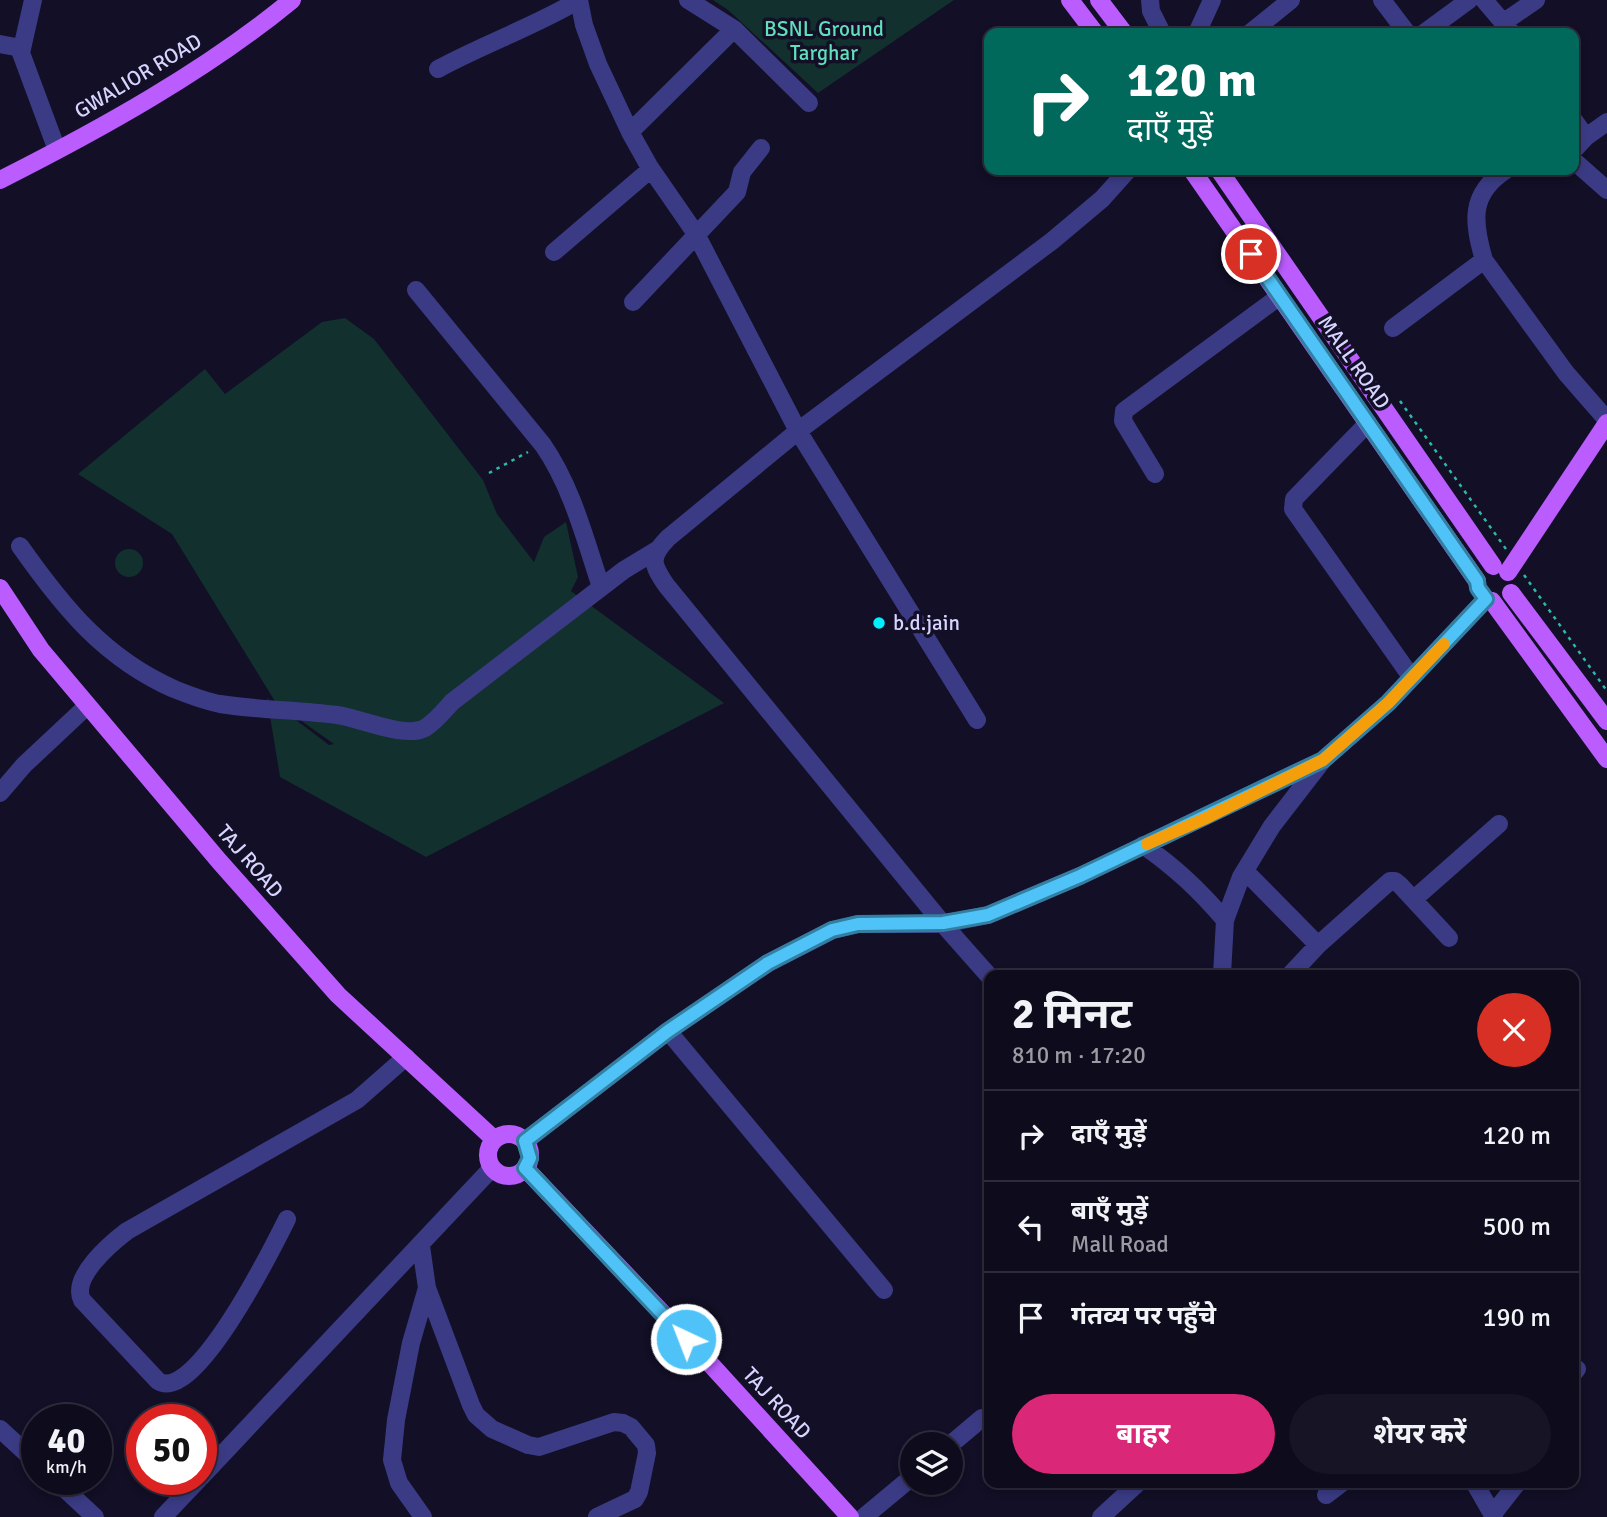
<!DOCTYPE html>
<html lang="hi">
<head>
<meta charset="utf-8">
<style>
  :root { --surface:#0e0b1c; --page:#171425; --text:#f1f3f6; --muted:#9b9ba3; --line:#2e2b3b; --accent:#db2777 }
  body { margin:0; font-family:Signika,"Noto Sans Devanagari",sans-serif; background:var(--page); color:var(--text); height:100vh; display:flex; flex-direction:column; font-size:26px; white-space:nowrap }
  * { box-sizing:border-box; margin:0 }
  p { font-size:23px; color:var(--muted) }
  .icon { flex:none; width:38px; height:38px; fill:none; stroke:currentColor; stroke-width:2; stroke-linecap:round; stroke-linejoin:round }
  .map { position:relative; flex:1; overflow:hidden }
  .drawer { position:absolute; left:984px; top:970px; width:595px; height:518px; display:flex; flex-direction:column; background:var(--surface); border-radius:14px; box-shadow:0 4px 10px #0003,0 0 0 2px var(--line) }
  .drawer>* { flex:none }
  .guide { position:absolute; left:984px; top:28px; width:595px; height:147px; border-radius:14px; box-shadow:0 4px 10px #0003,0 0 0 2px var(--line); background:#00695c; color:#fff; overflow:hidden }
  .fabs { position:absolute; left:900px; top:1432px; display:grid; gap:14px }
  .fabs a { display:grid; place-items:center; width:63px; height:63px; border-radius:50%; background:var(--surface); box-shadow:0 4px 10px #0003,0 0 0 2px var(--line); font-size:35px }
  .speed { position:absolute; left:21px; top:1404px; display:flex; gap:14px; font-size:35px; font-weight:700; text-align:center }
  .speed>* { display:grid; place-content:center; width:91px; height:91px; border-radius:50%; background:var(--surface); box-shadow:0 4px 10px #0003,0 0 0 2px var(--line); line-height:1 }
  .speed small { font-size:18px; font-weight:400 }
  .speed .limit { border:10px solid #d22; background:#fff; color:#111 }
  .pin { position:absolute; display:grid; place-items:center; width:60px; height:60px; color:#fff; margin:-30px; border:4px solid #fff; border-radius:50%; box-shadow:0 2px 7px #0007 }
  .me { position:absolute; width:77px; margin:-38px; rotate:317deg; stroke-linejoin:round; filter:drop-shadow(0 0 5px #0008) }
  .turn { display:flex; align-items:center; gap:24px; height:147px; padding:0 28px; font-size:32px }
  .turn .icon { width:91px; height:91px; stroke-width:2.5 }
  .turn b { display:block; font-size:49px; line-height:60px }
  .round { display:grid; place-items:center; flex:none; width:74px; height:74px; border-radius:37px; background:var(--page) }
  .summary { display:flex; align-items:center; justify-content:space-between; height:119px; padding:0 28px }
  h1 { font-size:42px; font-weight:700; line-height:52px }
  .button { display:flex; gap:14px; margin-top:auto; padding:14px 28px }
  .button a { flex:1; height:80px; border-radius:42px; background:var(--accent); color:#fff; font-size:28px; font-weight:700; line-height:80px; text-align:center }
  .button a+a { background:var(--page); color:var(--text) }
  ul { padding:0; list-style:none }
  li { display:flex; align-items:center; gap:21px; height:91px; padding:0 28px; border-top:2px solid var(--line) }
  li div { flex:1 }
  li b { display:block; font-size:26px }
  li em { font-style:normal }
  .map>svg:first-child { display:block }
  .green { fill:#12302d }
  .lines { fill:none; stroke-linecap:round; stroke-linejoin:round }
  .path { stroke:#30b7a9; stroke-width:2.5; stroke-dasharray:3.5 5; stroke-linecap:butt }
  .minor { stroke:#3a3b84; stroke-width:18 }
  .major { stroke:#ba5cfe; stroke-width:18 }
  .route-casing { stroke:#337fa1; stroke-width:18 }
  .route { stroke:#4fc3f7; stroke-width:12 }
  .slow { stroke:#f59e0b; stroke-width:12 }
  .poi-dot { fill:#02effd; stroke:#120f26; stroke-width:2.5 }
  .labels { text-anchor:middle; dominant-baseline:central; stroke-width:7; stroke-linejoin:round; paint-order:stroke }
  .park-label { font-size:21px; fill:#5fdfba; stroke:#120f26 }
  .street-label { font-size:21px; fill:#d7d4ff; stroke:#120f26 }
  .poi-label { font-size:21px; fill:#d7d4ff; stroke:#120f26; text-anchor:start }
</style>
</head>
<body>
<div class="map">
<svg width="1607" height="1517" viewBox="0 0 1607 1517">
  <rect width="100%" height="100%" fill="#120f26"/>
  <path class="green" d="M713,0H954L818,93L728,10Z
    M345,318L374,339L483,480L497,514L534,562L544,537L566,522L578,577L571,591L724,703L426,857L280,777L267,698L329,745L334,744L276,703L172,534L78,474L205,369L225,394L322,322Z
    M115 563a14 14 0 1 1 28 0a14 14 0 1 1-28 0Z"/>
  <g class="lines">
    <path class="path" d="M1400,401L1506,549
      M489,473L528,452
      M1524,575L1607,691"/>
    <path class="minor" d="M33,0L21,53L57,150
      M579,0L584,25L598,64L630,132L649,166L696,234L798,431L977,720
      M688,0L734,29L809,103
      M1150,0L1151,11L1162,33
      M1382,0L1407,33
      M1484,0L1512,33
      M1504,22L1536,0
      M1197,33L1212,0
      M1250,33L1291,0
      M1424,33L1469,0
      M0,44L21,48
      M438,69C484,44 533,27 579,0
      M1573,119L1586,137
      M630,132L734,29
      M1573,151L1586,137L1607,122
      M1573,160L1607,190
      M554,252L651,169
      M1484,260C1473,222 1469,194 1506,170
      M416,290L543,445C572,487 585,539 601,587
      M633,302L737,192L742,172L761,148
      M1393,328L1484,260L1566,373L1607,420
      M1368,423L1294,499L1293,509L1412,678
      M1155,474L1123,421L1124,411L1280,296
      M20,546C63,607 104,658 174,689C189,695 204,701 220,704C258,710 298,710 337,715C360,718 405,739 425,728C435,722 444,711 452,702L624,570L657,550
      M0,793L24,765L87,706
      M1143,845C1176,868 1199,890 1225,920
      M1245,871L1318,945
      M1414,899L1499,824
      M1222,975L1225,920L1241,877L1272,826L1323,760L1388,703L1486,599
      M1290,975L1318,945L1390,881H1395L1400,885L1449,938
      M989,976L943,924L666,585C652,564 649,558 668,538L798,431L1052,241L1102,199L1128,170
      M668,1031L884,1290
      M525,1141L668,1031L768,963L833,930L858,924H943L988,915L1080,876L1323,760
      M287,1219C273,1247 195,1405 158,1381L82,1300C71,1277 110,1244 127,1231L357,1100L406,1057
      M421,1246L427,1288L471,1405L476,1415L492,1429L528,1445L539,1447L614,1422L623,1423L631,1427L646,1445L647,1453L639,1492L635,1499L597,1517
      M1573,1374L1577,1369
      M0,1429L37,1463
      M950,1445L982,1418
      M201,1477L492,1168
      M54,1479L95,1517
      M1474,1482L1494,1517
      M1326,1495L1343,1482
      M1493,1514L1518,1482
      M163,1517L199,1479
      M423,1517L399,1483L392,1460L396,1420L411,1343L427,1288
      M864,1517L912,1477
      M1101,1517L1139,1482"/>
    <path class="major" d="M1070,0L1095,33
      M1099,0L1124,33
      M1192,170L1477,581
      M1219,170L1493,566
      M0,180C99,130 206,71 292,0
      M1508,572L1607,423
      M0,588L41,650L219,861L338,995L494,1139
      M1511,593L1607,721
      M1492,601L1607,759
      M488 1155a21 21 0 1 1 42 0a21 21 0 1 1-42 0Z
      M525,1168L704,1357L850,1517"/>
  </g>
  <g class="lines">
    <defs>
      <path id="route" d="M686,1339L525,1168L530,1158L525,1141L668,1031L768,963L832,930L858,924L943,923L988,915L1080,876L1323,760L1388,703L1486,599L1478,588L1477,581L1251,254"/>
    </defs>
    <use href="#route" class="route-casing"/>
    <use href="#route" class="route"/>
    <path class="slow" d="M1147,844L1204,819L1323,760L1388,703L1444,644"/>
  </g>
  <circle class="poi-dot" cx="879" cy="623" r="7"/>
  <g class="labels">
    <g class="park-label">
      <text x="824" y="29">BSNL Ground<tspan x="824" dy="24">Targhar</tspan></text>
    </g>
    <g class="street-label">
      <text transform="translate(138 76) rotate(-31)">GWALIOR ROAD</text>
      <text transform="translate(1354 362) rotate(55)">MALL ROAD</text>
      <text transform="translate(250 861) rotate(49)">TAJ ROAD</text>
      <text transform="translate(777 1403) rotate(47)">TAJ ROAD</text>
    </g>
    <g class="poi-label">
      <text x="893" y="623">b.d.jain</text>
    </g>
  </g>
</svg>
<div class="fabs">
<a><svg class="icon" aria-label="layers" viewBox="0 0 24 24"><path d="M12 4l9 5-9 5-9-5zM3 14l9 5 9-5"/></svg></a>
</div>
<div class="speed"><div>40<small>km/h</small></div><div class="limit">50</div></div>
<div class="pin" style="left:1251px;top:254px;background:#d93025"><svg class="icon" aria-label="arrive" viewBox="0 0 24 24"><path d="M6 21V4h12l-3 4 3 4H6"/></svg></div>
<svg class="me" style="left:686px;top:1339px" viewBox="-20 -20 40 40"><circle r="17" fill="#4fc3f7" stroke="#fff" stroke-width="3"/><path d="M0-11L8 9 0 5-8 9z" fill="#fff"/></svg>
<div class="guide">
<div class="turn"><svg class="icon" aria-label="right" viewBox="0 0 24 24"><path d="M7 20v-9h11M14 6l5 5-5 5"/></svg><div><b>120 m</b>दाएँ मुड़ें</div></div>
</div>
<section class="drawer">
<div class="summary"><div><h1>2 मिनट</h1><p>810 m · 17:20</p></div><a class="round" style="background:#d93025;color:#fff"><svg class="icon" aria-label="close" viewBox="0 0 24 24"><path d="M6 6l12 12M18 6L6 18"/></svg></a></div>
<ul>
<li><svg class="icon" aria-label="right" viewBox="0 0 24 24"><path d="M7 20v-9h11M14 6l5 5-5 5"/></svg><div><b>दाएँ मुड़ें</b></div><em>120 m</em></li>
<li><svg class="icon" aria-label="left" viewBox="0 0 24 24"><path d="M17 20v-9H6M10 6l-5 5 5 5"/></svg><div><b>बाएँ मुड़ें</b><p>Mall Road</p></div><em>500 m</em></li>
<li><svg class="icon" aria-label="arrive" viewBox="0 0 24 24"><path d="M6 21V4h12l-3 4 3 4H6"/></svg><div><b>गंतव्य पर पहुँचे</b></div><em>190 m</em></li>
</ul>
<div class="button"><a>बाहर</a><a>शेयर करें</a></div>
</section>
</div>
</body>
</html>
